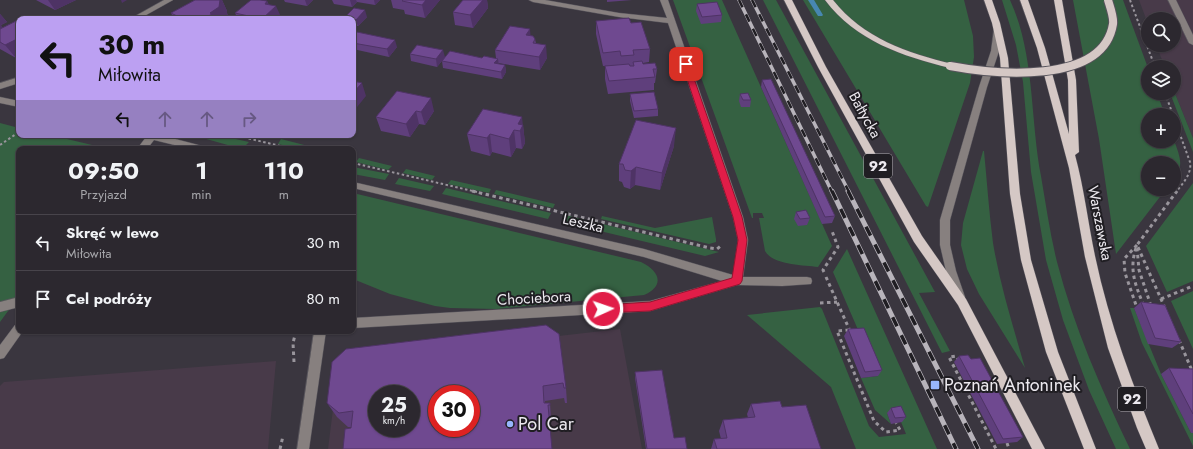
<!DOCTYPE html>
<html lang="pl">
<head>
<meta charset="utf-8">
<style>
  :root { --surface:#2c282f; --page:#343037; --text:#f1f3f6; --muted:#a6a6aa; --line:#48444b }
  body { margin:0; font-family:Jost,sans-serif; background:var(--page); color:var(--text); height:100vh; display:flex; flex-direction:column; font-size:15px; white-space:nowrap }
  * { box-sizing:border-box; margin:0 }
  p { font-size:13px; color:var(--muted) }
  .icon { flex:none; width:22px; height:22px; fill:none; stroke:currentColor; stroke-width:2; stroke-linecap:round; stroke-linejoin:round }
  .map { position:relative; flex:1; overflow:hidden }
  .panel { position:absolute; left:16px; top:146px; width:340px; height:188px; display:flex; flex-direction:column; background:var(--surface); border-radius:8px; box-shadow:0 1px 3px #0004,0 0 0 1px var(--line) }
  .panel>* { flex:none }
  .banner { position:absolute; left:16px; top:16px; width:340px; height:122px; border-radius:8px; box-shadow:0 1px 3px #0004,0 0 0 1px var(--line); background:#bca0f2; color:#111; overflow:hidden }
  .controls { position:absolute; left:1141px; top:12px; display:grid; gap:8px }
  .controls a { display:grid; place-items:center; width:40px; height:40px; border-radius:50%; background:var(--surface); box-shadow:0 1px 3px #0004,0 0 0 1px var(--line); font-size:20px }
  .speed { position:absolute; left:368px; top:385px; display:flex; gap:8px; font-size:20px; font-weight:700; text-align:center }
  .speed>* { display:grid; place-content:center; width:52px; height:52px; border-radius:50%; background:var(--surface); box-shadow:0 1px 3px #0004,0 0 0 1px var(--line); line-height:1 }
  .speed small { font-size:10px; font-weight:400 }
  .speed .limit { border:6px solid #d22; background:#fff; color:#111 }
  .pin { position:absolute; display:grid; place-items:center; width:34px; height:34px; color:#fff; margin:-17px; border-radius:8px; box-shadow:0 2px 6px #0006 }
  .me { position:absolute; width:44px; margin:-22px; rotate:87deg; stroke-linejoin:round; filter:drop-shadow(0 0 3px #0008) }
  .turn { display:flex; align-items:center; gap:14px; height:84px; padding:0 16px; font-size:18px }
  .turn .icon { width:52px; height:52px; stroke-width:2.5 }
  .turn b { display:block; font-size:28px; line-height:34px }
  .lanes { display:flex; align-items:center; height:38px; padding:0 16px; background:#0003; justify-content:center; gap:20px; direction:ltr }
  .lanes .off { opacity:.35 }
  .eta { display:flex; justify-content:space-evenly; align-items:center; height:68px; text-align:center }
  .eta b { font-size:24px; font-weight:700; line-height:28px }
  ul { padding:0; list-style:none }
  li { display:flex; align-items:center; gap:12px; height:56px; padding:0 16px; border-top:1px solid var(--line) }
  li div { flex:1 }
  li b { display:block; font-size:15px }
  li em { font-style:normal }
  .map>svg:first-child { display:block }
  .industrial { fill:#483a49; fill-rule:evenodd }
  .green { fill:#356142 }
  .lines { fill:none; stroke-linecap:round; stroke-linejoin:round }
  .stream { fill:#4787b1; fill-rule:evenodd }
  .minor-casing { stroke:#56535b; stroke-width:1 }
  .major-casing { stroke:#56535b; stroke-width:1 }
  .path-far1 { stroke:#99959c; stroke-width:2; stroke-dasharray:2.5 2.5; stroke-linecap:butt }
  .path { stroke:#99959c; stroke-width:3; stroke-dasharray:3.5 3.5; stroke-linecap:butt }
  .minor { fill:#87807f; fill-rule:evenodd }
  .major { fill:#d5c8c5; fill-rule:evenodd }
  .rail-far1-casing { stroke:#b8b4bb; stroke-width:3.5 }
  .rail-casing { stroke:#b8b4bb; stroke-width:5 }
  .rail-far1 { stroke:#201e23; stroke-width:2.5; stroke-dasharray:8; stroke-linecap:butt }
  .rail { stroke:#201e23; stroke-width:3.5; stroke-dasharray:10; stroke-linecap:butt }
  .major-bridge-casing { stroke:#56535b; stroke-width:10; stroke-linecap:butt }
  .major-bridge { stroke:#d5c8c5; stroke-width:8 }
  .wall { fill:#5f3f7c }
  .shaded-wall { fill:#4e3365 }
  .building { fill:#6f4990; stroke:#4e3365; fill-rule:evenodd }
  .route { fill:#e11d48; stroke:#92132f }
  .poi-dot { fill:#97b6fd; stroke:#201e23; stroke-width:1.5 }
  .labels { text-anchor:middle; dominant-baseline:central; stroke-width:4; stroke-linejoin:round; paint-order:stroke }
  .shield { fill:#201e23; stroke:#afacb2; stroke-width:1 }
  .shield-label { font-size:14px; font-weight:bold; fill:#ece9ef }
  .street-label { font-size:15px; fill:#ece9ef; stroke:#201e23 }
  .near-poi-label { font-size:18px; fill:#ece9ef; stroke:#201e23; text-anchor:start }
</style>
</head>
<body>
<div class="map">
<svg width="1193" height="449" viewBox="0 0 1193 449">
  <rect width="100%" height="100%" fill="#3a363f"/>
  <path class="industrial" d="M1139,0H1193V138L1174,91V67H1165L1156,45H1174V19H1148V24Z
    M620,329L642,449H328L339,361ZM377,394H411V428H377ZM437,394H471V428H437Z
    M276,361L268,449H0V386L4,382Z"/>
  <path class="green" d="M673,0H722L832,246L818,267C803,265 773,265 765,251L759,218H764L762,213H753V218H752Z
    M763,0H776L935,292L919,293L950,351L942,353Z
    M803,0H964L973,36L974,57L970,83L928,207L926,206Z
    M1002,0H1010C1035,54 1030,118 1041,176C1046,205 1050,234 1057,262C1074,327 1101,389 1130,449H1116L1089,390L1063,320L1046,260L1031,172L1023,82L1016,45Z
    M1073,0H1123L1148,68V93H1157L1165,115H1148V141L1174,140C1179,155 1185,165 1174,179V163H1148V189H1166L1116,254L1099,139Z
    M1174,91L1193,138V152L1170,93H1174Z
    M0,123L19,128V135H50L109,149H19V296L0,322Z
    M192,135H218L249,142L242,149Z
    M281,139L316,148L300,149L278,144Z
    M983,151H984C987,182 989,212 993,243C1000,285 1013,326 1025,368L979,294L967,269L961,245L963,223Z
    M359,158L392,166L388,170L356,162Z
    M353,167L389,174L385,180L353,174Z
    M406,169L435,176L432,180L403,173Z
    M399,178L434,186L430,191L395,184Z
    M451,180L491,189L489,193L448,184Z
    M1193,183V281L1167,292L1146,246Z
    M446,188L551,213L548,219L442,194Z
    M496,190L555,204L553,208L494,194Z
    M353,193L641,262C660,271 665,286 644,295L496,309L450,308L435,306L390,294L353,279Z
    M565,215L719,252L705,256L562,222Z
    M602,216L655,228L712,217L716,239V242L709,244L601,219Z
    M847,249L937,449H856L831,387L747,315L820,307L822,309L869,426L879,437L906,434L897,412L887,413L891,424L875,410L861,378L878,376L833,272Z
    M1193,291V349L1171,301Z
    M1130,308H1134L1161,374L1191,433H1193V446L1142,343Z"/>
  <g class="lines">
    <path class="stream" d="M808,0H814L823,15L822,16H818Z"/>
    <defs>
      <path id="minor" d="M164,0H173L139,19H130Z
        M529,0H545L619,13L667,18L660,0H668L743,217L748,240L743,277H807L811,278L812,281L811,284L782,286L737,285L650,311L353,328V318L650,301L722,281L644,257L353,188V182L644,249L733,275L738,240L733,217L668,23L619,17L533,2Z
        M1168,0H1176L1193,35V45L1189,43Z
        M994,29H997L1001,31L999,51L987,87L950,220V245L956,271L965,297L964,300L960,302L956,300L955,297L946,271L940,245V220L979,87L991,51Z
        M19,77V83L0,89V83Z
        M0,97L19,101V107L0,103Z
        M144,135H160L206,147L208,149H191L154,140L147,149H137L146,137Z
        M19,297V307L0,312V302Z
        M19,323V331H23L4,358L0,359V345L15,325Z
        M314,331H326L309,449H297Z"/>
      <path id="major" d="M784,0H792L826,67L922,236L966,299L1045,449H1032L958,305L914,242L818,67Z
        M825,0H833C863,38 907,53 953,64L954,66L950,68C902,56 856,41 825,0Z
        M984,0H992L1000,23L1008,58L1020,194L1031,260L1058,352L1096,449H1084L1046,352L1021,260L1010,194L1000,58L992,23Z
        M1020,0H1028L1045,48L1069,134L1068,80L1054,0H1062L1076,80L1079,152L1075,155C1084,188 1088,223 1095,256C1109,323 1133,386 1159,449H1146L1137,428L1108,348L1085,257L1069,168L1037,48Z"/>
    </defs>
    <use href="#minor" class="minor-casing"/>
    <use href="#major" class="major-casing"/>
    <path class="path-far1" d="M1130,0L1155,67
      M1165,93L1173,115
      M1174,118L1190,162C1192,174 1183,183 1176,192
      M234,135L293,149
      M0,145L19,132
      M353,163L477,192"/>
    <path class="path" d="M472,191L710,248L717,249L722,245
      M1137,245L1124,259L1125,273L1137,308
      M1136,248C1129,269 1135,284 1143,304
      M1137,248L1139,270L1151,306
      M824,272L823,270L838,247L832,231
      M826,277L850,331
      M1161,299L1193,286
      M820,303L837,302
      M1165,308L1137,245L1177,191
      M849,330L837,331L874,421L886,432L900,430L896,423
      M1179,340L1193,373
      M959,361L956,356L949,357L996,449
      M294,362L293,343L296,331
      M1007,443L1009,449
      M280,449L283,436"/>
    <use href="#minor" class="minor"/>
    <use href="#major" class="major"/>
    <defs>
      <path id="rail-far1" d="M739,0L832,192
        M752,0L849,192"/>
      <path id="rail" d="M832,191L956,449
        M848,191L978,449"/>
    </defs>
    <use href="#rail-far1" class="rail-far1-casing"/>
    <use href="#rail" class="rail-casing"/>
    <use href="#rail-far1" class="rail-far1"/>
    <use href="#rail" class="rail"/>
    <defs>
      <path id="major-bridge" d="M950,66C993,74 1103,86 1113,24C1114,17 1110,7 1108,0"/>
    </defs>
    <use href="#major-bridge" class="major-bridge-casing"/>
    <use href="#major-bridge" class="major-bridge"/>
  </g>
  <path class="wall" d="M36,0H76L55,10Z
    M195,0H222L227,11V13L228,16V19H174L171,13Z
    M284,0H313L307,6L285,2Z
    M332,0H380L375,5L357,2L352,7L334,4Z
    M391,0H440L425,18L405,14L404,10L393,8Z
    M463,0H487L488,8L473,28L455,25L453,12Z
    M607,0H632L607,2Z
    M267,1L269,5L282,19H238L235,13Z
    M697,4L722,15L721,22L701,24L696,11Z
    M0,14L7,22L1,25L2,28L16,58L0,49Z
    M345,17H367L358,26H353V19H346Z
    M596,21L631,23L650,49L649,62L643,63V64L657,69L655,83H654V90L608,94L605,79V66L620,65L603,66L596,34Z
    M530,29V36L535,39L536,43L547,58L540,70L498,63V64L505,65L506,72L502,79L443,68L442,61L482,58H496L495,50Z
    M353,36L397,47L389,57L353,49Z
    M410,54L445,57L437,67L411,61Z
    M762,80L835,216L832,223L822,224L761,87Z
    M397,91L434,111L425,125L419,124L410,137L381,131L376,117Z
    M630,94L658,109V116L634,118L630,101Z
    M740,94L751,100L750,107H741L739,101Z
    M522,117V125H523L525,143L522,149L516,148L511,157L492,152L490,156L471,151L467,134Z
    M674,146L660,190L635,185L630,189L624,187L622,182L619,181V164Z
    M796,212L810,218L807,225L798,226L794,219Z
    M1141,302L1181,342L1172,348L1148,344L1134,308Z
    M546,325L566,388L567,403H565L564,398L545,401V403H550L551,419L351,428V427H348L337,417L327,403Z
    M848,329L882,370L878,376L861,378L844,336Z
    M959,356L971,359L1023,437L1017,442L997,444L954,362Z
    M1169,368L1193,369V433H1191L1161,374Z
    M635,372L674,438L687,449H646L635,378Z
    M751,404L782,407L821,449H711L714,439H721L719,431L723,420L748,418L747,414Z
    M891,408L906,417L902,422L891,424L887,413Z"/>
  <path class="shaded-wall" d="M48,0H76L55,10Z
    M121,0H127L122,3Z
    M219,0H222L227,11V13L228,16V19H203L210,13Z
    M305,0H313L307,6Z
    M350,0H356L357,2L352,7Z
    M374,0H380L375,5Z
    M426,0H440L425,18L422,5Z
    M483,0H487L488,8L473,28L470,15Z
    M267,1L271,11L276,6L282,19H262L265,4Z
    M365,10L367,17L358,26L356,20Z
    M0,14L7,22L1,25L3,28L0,29Z
    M530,29L531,42L526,35Z
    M19,38V56L16,58L5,45Z
    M395,40L397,47L389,57L387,49Z
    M546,45L547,58L540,70L539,57Z
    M443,50L445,57L437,67L436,59Z
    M498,59L499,66L494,63Z
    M505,65L506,72L502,79L501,72Z
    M362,83L366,96L353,112V93Z
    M431,98L434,111L425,125L421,112Z
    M416,111L419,124L410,137L406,124Z
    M522,117L523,126V125L525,143L522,149L520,131L518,124Z
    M676,128L674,146L660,190L662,173Z
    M514,130L516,148L511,157L509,139Z
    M490,134L492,152L490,156L487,138Z
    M636,167L635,185L630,189L631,171Z"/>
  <path class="building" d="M195,0H220L219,7L210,13L212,14L203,19H183L171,13Z
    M251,0H260L267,1L265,4L276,6L262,19L235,13Z
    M403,0H426L422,5L402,1Z
    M463,0H483L470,15L453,12Z
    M717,2L722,15L702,17L697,4Z
    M354,8L365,10L356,20L345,17Z
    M629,18L631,23L641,22L650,49L633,50L634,55L621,56L620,51L603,53L596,21Z
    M16,21L19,23V38L5,45L0,42V29Z
    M510,26L530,29L526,35L533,36L535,39L533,43L546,45L539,57L495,50Z
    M357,32L395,40L387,49L353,43V36Z
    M417,45L443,50L436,59L410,54Z
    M450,51L482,58L484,56L498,59L494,63L505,65L501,72L442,61Z
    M642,61L643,64L655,63L657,69H653L655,77L609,81L605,66L629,64L630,66H634L633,62Z
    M771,79L835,216L825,217L762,80Z
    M353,81L362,83L353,93Z
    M397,91L431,98L421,112L416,111L406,124L376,117Z
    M654,92L658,109L634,111L630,94Z
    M748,93L751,100H743L740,94Z
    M483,109L522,117L518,124L523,125L520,131L514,130L509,139L490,134L487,138L467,134Z
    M636,120L676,128L662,173L636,167L631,171L625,170L623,164H619Z
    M806,210L810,218L800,219L796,212Z
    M1141,302L1165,305L1181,342L1155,338Z
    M546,325L559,334L566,388H564L563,383L543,386L544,403H550V405H548L552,449H343L345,429L351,428L353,411L339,413L327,403L332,362L346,349ZM377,394H411V428H377ZM437,394H471V428H437Z
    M864,328L882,370L865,372L848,329Z
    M968,355L971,359L980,358L1023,437L1003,439L959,356Z
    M1169,368L1193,369V414Z
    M662,370L674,438L685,437L687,449H647L635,372Z
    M780,401L782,407L806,405L821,449H717L714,439L727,438L723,420L755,417L751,404Z
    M901,406L906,417L895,418L891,408Z"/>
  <path class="route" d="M683,62H688L689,64L742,217L747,240L742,281L740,284L737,285L650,311L603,313L600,312L598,309L600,306L603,305L650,302L732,278L738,240L733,217L682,64Z"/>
  <g class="poi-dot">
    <rect x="930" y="380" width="10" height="10" rx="2"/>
    <circle cx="510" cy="424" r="4"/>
  </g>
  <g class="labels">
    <g class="shield">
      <rect x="864" y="154" width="28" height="24" rx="3"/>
      <rect x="1118" y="387" width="28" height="24" rx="3"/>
    </g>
    <g class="shield-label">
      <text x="878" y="166">92</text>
      <text x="1132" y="399">92</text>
    </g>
    <g class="street-label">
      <text transform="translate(865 115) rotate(61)">Bałtycka</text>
      <text transform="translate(583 223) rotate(13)">Leszka</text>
      <text transform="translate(1100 223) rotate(79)">Warszawska</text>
      <text transform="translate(534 298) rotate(-3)">Chociebora</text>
    </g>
    <g class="near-poi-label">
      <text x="944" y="385">Poznań Antoninek</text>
      <text x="518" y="424">Pol Car</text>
    </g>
  </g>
</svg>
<div class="controls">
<a><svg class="icon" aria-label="search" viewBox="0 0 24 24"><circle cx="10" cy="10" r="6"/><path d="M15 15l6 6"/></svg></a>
<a><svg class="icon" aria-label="layers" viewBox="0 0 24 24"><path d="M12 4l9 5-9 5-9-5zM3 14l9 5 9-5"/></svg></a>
<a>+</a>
<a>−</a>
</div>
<div class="speed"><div>25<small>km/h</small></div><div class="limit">30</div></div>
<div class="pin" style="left:686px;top:64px;background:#d93025"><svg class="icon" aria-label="arrive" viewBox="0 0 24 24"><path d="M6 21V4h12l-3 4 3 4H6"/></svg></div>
<svg class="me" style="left:603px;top:309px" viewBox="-20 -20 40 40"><circle r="17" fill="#e11d48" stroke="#fff" stroke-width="3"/><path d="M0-11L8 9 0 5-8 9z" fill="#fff"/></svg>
<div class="banner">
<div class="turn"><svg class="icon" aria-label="left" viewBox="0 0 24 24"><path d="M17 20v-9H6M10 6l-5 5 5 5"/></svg><div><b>30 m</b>Miłowita</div></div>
<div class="lanes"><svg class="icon" aria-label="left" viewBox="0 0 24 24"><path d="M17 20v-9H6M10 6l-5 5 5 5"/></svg><svg class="icon off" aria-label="ahead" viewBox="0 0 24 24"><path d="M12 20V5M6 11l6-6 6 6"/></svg><svg class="icon off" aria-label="ahead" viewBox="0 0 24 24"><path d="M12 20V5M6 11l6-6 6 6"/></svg><svg class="icon off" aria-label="right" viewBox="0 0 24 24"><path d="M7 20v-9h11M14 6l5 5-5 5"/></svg></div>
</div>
<section class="panel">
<div class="eta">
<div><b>09:50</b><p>Przyjazd</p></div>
<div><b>1</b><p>min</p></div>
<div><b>110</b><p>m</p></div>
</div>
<ul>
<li><svg class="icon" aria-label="left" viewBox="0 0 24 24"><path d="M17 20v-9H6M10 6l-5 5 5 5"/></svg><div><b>Skręć w lewo</b><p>Miłowita</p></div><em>30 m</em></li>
<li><svg class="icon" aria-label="arrive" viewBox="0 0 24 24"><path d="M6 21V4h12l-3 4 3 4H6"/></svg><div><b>Cel podróży</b></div><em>80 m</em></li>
</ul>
</section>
</div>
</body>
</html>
